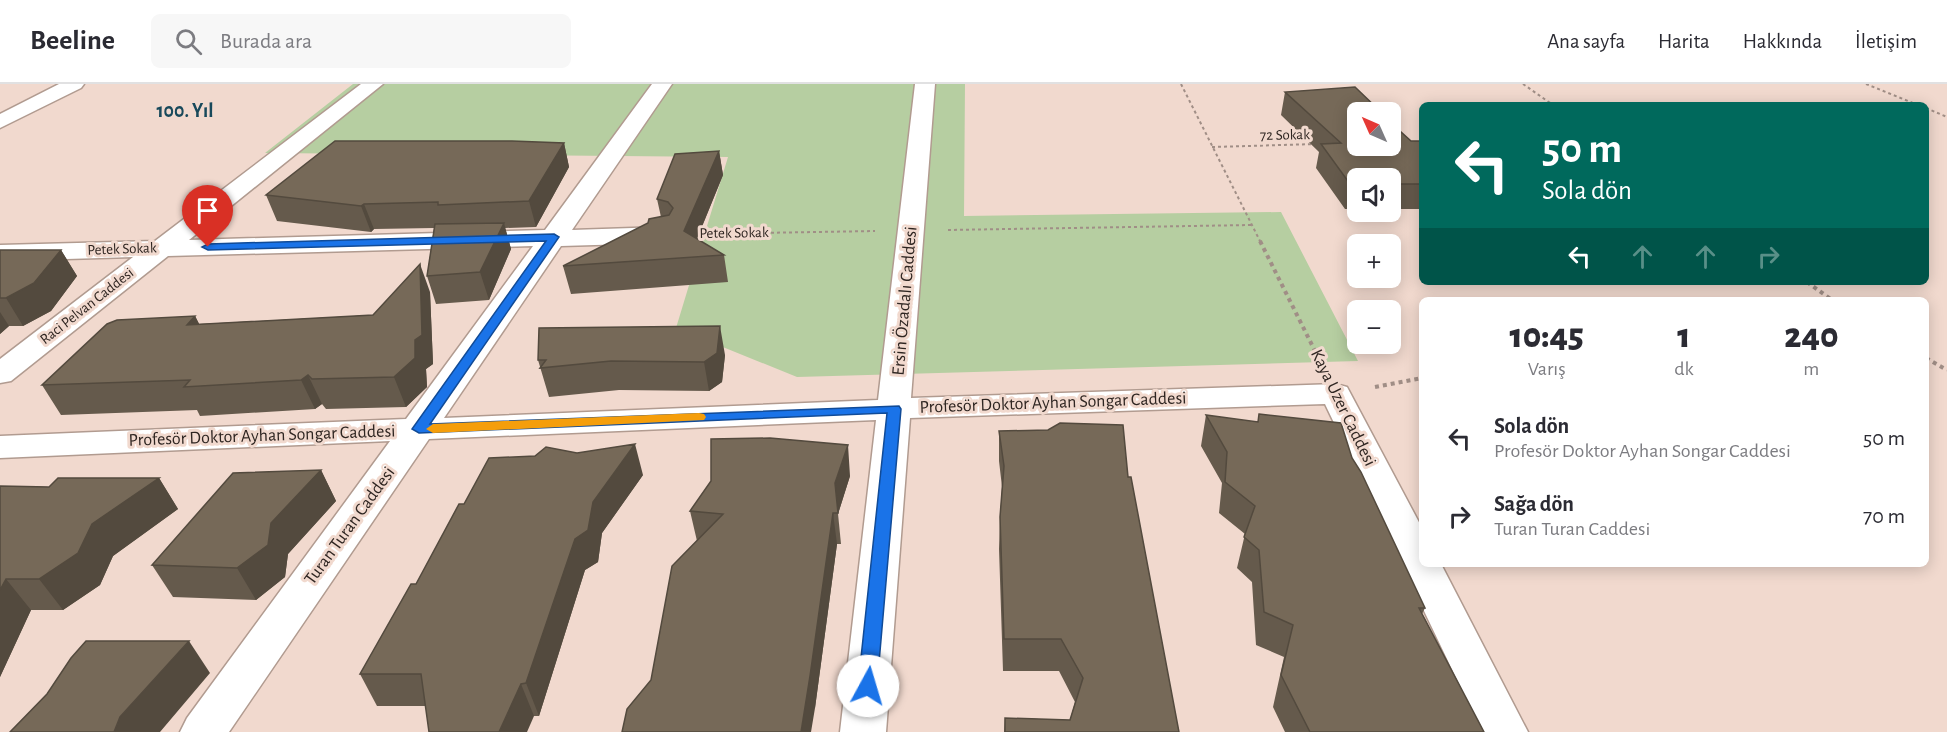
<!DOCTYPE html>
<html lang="tr">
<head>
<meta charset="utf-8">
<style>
  :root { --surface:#fff; --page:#f7f7f7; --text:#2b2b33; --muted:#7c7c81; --line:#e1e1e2 }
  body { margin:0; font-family:"Alegreya Sans",sans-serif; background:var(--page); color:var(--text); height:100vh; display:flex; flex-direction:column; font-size:22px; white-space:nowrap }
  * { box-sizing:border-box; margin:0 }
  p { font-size:20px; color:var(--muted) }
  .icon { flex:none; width:33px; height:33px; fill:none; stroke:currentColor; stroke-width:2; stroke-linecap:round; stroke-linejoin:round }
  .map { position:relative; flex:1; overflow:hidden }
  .panel { position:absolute; left:1419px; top:213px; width:510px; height:270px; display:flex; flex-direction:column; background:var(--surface); border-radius:9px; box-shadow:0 3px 15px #0003 }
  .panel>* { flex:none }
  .top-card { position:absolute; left:1419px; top:18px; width:510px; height:183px; border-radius:9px; box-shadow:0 3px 15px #0003; background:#00695c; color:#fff; overflow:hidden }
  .needle { width:39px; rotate:315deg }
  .tools { position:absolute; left:1347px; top:18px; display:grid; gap:12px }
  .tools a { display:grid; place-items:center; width:54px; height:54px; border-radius:9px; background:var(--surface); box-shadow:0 3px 15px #0003; font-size:30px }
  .pin { position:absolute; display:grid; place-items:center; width:51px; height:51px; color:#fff; margin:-62px -26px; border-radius:50% 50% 50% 0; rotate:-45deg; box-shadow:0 0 6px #0007 }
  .pin .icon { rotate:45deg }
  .me { position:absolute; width:66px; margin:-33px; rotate:6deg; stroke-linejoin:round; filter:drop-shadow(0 0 4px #0008) }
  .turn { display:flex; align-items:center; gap:21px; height:126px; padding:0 24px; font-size:27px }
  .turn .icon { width:78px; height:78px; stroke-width:2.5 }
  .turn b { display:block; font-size:42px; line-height:51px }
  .lanes { display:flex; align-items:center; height:57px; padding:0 24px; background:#0003; justify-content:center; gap:30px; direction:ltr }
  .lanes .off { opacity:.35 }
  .eta { display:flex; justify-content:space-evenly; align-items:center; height:102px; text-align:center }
  .eta b { font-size:36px; font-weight:800; line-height:42px }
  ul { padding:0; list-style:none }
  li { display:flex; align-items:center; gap:18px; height:78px; padding:0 24px }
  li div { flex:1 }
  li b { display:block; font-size:22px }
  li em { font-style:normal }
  header { display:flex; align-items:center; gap:36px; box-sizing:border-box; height:84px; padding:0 30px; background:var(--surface); border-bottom:2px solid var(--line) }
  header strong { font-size:28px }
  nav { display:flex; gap:33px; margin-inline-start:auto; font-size:21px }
  .search { width:420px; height:54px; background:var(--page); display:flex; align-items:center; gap:15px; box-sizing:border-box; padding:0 21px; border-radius:9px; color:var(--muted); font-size:22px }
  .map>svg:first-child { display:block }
  .green { fill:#b6cea1 }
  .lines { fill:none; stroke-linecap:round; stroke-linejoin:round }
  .street-casing { stroke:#b19b90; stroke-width:3 }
  .path-far1 { stroke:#a08e86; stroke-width:2; stroke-dasharray:3 3; stroke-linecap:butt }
  .path { stroke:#a08e86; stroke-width:4; stroke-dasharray:4 4; stroke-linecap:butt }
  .street { fill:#fff; fill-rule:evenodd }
  .wall { fill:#655a4c }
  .shaded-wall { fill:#534a3e }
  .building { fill:#766958; stroke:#534a3e; stroke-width:1.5 }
  .route { fill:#1a73e8; stroke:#114b97; stroke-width:1.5 }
  .slow { fill:#f59e0b }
  .labels { text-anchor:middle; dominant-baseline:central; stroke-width:6; stroke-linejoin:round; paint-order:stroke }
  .far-street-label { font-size:15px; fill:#2e2521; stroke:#f1d9ce }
  .street-label { font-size:18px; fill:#2e2521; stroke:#f1d9ce }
  .far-district-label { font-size:20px; font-weight:bold; fill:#18495b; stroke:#f1d9ce }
</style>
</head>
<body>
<header>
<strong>Beeline</strong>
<div class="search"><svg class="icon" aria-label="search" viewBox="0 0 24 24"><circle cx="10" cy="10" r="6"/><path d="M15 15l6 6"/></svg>Burada ara</div>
<nav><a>Ana sayfa</a><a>Harita</a><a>Hakkında</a><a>İletişim</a></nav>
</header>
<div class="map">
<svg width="1947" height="648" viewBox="0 0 1947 648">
  <rect width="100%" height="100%" fill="#f1d9ce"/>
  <path class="green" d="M353,0H965L964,132L1281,128L1358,277L797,293L676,244L728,73L265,69Z"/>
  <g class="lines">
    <defs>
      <path id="street" d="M59,0H84L81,4L0,44V30Z
        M361,0H383L189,156L545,146L652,0H672L572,146L663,143L672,146L676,151L672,156L663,159L561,162L444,334L878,316L915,0H935L911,314L1336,300L1347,303L1422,444V480H1441L1528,648H1482L1325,320L910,334L886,648H840L876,336L429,355L229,648H180L187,634L390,357L0,374V352L406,335L533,162L168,172L11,297L0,299V275L133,173L0,177V161L155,157Z"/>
    </defs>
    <use href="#street" class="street-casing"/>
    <path class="path-far1" d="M1181,0L1261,159
      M1523,0L1553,21
      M1866,0L1918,21
      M1926,24L1947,33
      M1212,63L1317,60
      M948,146L1252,141
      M699,150L875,147"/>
    <path class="path" d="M1260,157L1320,277
      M1807,198L1832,216
      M1926,274L1947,286
      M1375,303L1422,294"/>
    <use href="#street" class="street"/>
  </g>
  <path class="wall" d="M1285,8L1411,57H1422V125H1390V94H1358V125H1345L1316,84L1319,68L1281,31Z
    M564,59L569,83L536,143L505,144L511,165L489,216L436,220L427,192L434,144L374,145L371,148L277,137L266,111Z
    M719,67L723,91L697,155L724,171L728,198L571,210L563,182L661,133L657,115Z
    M0,166H61L77,192L51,227L23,242H9L0,250Z
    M430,208L433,280L426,285L427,303L406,323L326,325L322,320L315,325L200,332L197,326L61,331L42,301L195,232L199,240L373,231Z
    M725,271L722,298L709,307L619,306L549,313L538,276Z
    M1206,331L1352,374L1425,524L1422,530L1484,648H1285L1273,623L1284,573L1256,561L1252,498L1237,484L1245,450L1219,429L1222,399L1201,362Z
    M999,347L1128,393L1179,648H1004L1005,634L1070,636L1075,618L1059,587H1003L999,465L1000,433L1002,403L999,377Z
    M321,386L336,417L288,470L285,493L256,516L173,513L152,481Z
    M643,391L602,449L598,478L585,486L539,632H534L425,622H377L360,590L416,500L464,420Z
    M850,392L838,430L841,460H837L815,624L651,596L697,457L690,427Z
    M159,394L178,425L113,472L100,501L63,526H31L0,593V402L49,403Z"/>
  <path class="shaded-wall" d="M564,59L569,83L536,143L529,117Z
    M719,67L723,91L689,174L684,147Z
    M364,120L374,145L371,148L361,122Z
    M504,139L511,165L489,216L480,188Z
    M61,166L77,192L51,227L23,242L6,214Z
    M420,180L430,208L433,280L426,285L427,303L406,323L394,293L415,256Z
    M0,228L9,242L0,250Z
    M195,232L210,261L187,241Z
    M720,242L725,271L722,298L709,307L704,278Z
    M308,291L322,320L315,325L301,296Z
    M635,360L643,391L602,449L598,478L585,486L539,632L526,599L575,455L593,418Z
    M848,361L850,392L838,430L841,460L835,399Z
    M321,386L336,417L288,470L285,493L256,516L237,484L271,439Z
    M159,394L178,425L113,472L100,501L63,526L39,495L92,440Z
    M833,429L837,460L815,624L811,648H801Z
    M6,495L31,526L0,593V506Z
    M189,557L210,589L160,648H114L120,633Z
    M521,600L534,632L527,648H499Z"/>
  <path class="building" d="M1355,3L1381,28H1358V62H1390V38L1411,57H1422V100H1390V94H1358V100H1350L1321,60L1341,59L1285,8Z
    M335,57H512L564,59L529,117L438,121V118L364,120L361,122L266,111Z
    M719,67L684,147L724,171L563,182L648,139L649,135L669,131L673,124L668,118L657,115L675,70Z
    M504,139L480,188L427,192L435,140Z
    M0,166H61L34,199L6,214H0Z
    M420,180L422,251L415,256V274L394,293L312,295L308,291L301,296L184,303L190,296L42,301L107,240L117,236L195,232L187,241L373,231Z
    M720,242L717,269L704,278L611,277L540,284L546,276H538L539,244Z
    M1259,330L1341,339L1352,374L1361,388L1425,524H1419L1484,648H1310L1281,591L1293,541L1264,528L1259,466L1244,453L1255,422L1225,398L1227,368L1206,331L1258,338Z
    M1060,339L1123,341L1128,393H1131L1179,648H1005V634L1070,636L1083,594L1061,555H1004L1000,433L1004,382L999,347L1048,346Z
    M770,354L848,361L835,399L838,429H833L810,592L801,648H622L627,625L651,596L672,482L723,430L690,427L711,397V355Z
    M635,360L593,418L588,446L575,455L526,599L521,600L499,648H429L421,590H360L411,500H416L459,420H464L489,374L535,372L546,363L577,369Z
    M321,386L271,439L268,461L237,484L152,481L233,389Z
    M58,394H159L92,440L78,469L39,495H6L0,506V402L49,403Z
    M86,557H189L120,633L114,648H10L47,610L71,574Z"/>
  <path class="route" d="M554,150L559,153L430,340L899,322L901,325L877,602L874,607L868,609L861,607L858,602L887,329L419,349L412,345L546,157L208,166L202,163L208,160Z"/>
  <path class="slow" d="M699,329L704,330L706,333L704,336L433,349L426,345L433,340Z"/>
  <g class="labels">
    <g class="far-street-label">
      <text transform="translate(1285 51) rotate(-1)">72 Sokak</text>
      <text transform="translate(734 149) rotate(-1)">Petek Sokak</text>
      <text transform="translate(122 165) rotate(-2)">Petek Sokak</text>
      <text transform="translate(87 222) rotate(-38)">Raci Pelvan Caddesi</text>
    </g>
    <g class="street-label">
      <text transform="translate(905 217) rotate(-85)">Ersin Özadalı Caddesi</text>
      <text transform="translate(1053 319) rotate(-2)">Profesör Doktor Ayhan Songar Caddesi</text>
      <text transform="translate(1343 324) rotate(64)">Kaya Uzer Caddesi</text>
      <text transform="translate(262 352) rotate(-2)">Profesör Doktor Ayhan Songar Caddesi</text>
      <text transform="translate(350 442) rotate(-54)">Turan Turan Caddesi</text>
    </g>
    <g class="far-district-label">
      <text x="185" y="27">100. Yıl</text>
    </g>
  </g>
</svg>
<div class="tools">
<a><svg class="needle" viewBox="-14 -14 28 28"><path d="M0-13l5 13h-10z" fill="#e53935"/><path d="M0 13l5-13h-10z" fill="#7c7c81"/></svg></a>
<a><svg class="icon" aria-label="sound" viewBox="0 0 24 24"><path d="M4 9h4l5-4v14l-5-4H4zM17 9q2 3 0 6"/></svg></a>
<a>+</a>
<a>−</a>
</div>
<div class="pin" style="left:208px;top:163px;background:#d93025"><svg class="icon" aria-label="arrive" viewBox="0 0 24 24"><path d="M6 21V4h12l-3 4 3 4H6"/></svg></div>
<svg class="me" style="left:868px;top:602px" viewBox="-20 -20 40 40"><circle r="19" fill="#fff"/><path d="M0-13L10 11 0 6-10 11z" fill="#1a73e8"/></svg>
<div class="top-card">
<div class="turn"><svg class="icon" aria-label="left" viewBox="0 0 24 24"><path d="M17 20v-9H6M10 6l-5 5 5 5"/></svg><div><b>50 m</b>Sola dön</div></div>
<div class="lanes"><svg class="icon" aria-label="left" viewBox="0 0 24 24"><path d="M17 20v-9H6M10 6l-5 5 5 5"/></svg><svg class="icon off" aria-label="ahead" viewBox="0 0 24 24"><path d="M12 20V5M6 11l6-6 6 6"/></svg><svg class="icon off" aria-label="ahead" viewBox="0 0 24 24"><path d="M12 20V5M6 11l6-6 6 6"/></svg><svg class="icon off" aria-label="right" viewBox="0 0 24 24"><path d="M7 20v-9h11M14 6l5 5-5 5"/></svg></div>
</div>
<section class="panel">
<div class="eta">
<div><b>10:45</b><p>Varış</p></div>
<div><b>1</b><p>dk</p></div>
<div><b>240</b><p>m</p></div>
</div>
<ul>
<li><svg class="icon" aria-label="left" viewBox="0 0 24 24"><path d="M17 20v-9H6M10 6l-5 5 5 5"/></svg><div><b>Sola dön</b><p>Profesör Doktor Ayhan Songar Caddesi</p></div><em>50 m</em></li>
<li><svg class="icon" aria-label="right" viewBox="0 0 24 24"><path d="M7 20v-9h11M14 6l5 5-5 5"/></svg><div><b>Sağa dön</b><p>Turan Turan Caddesi</p></div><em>70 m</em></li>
</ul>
</section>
</div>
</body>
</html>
